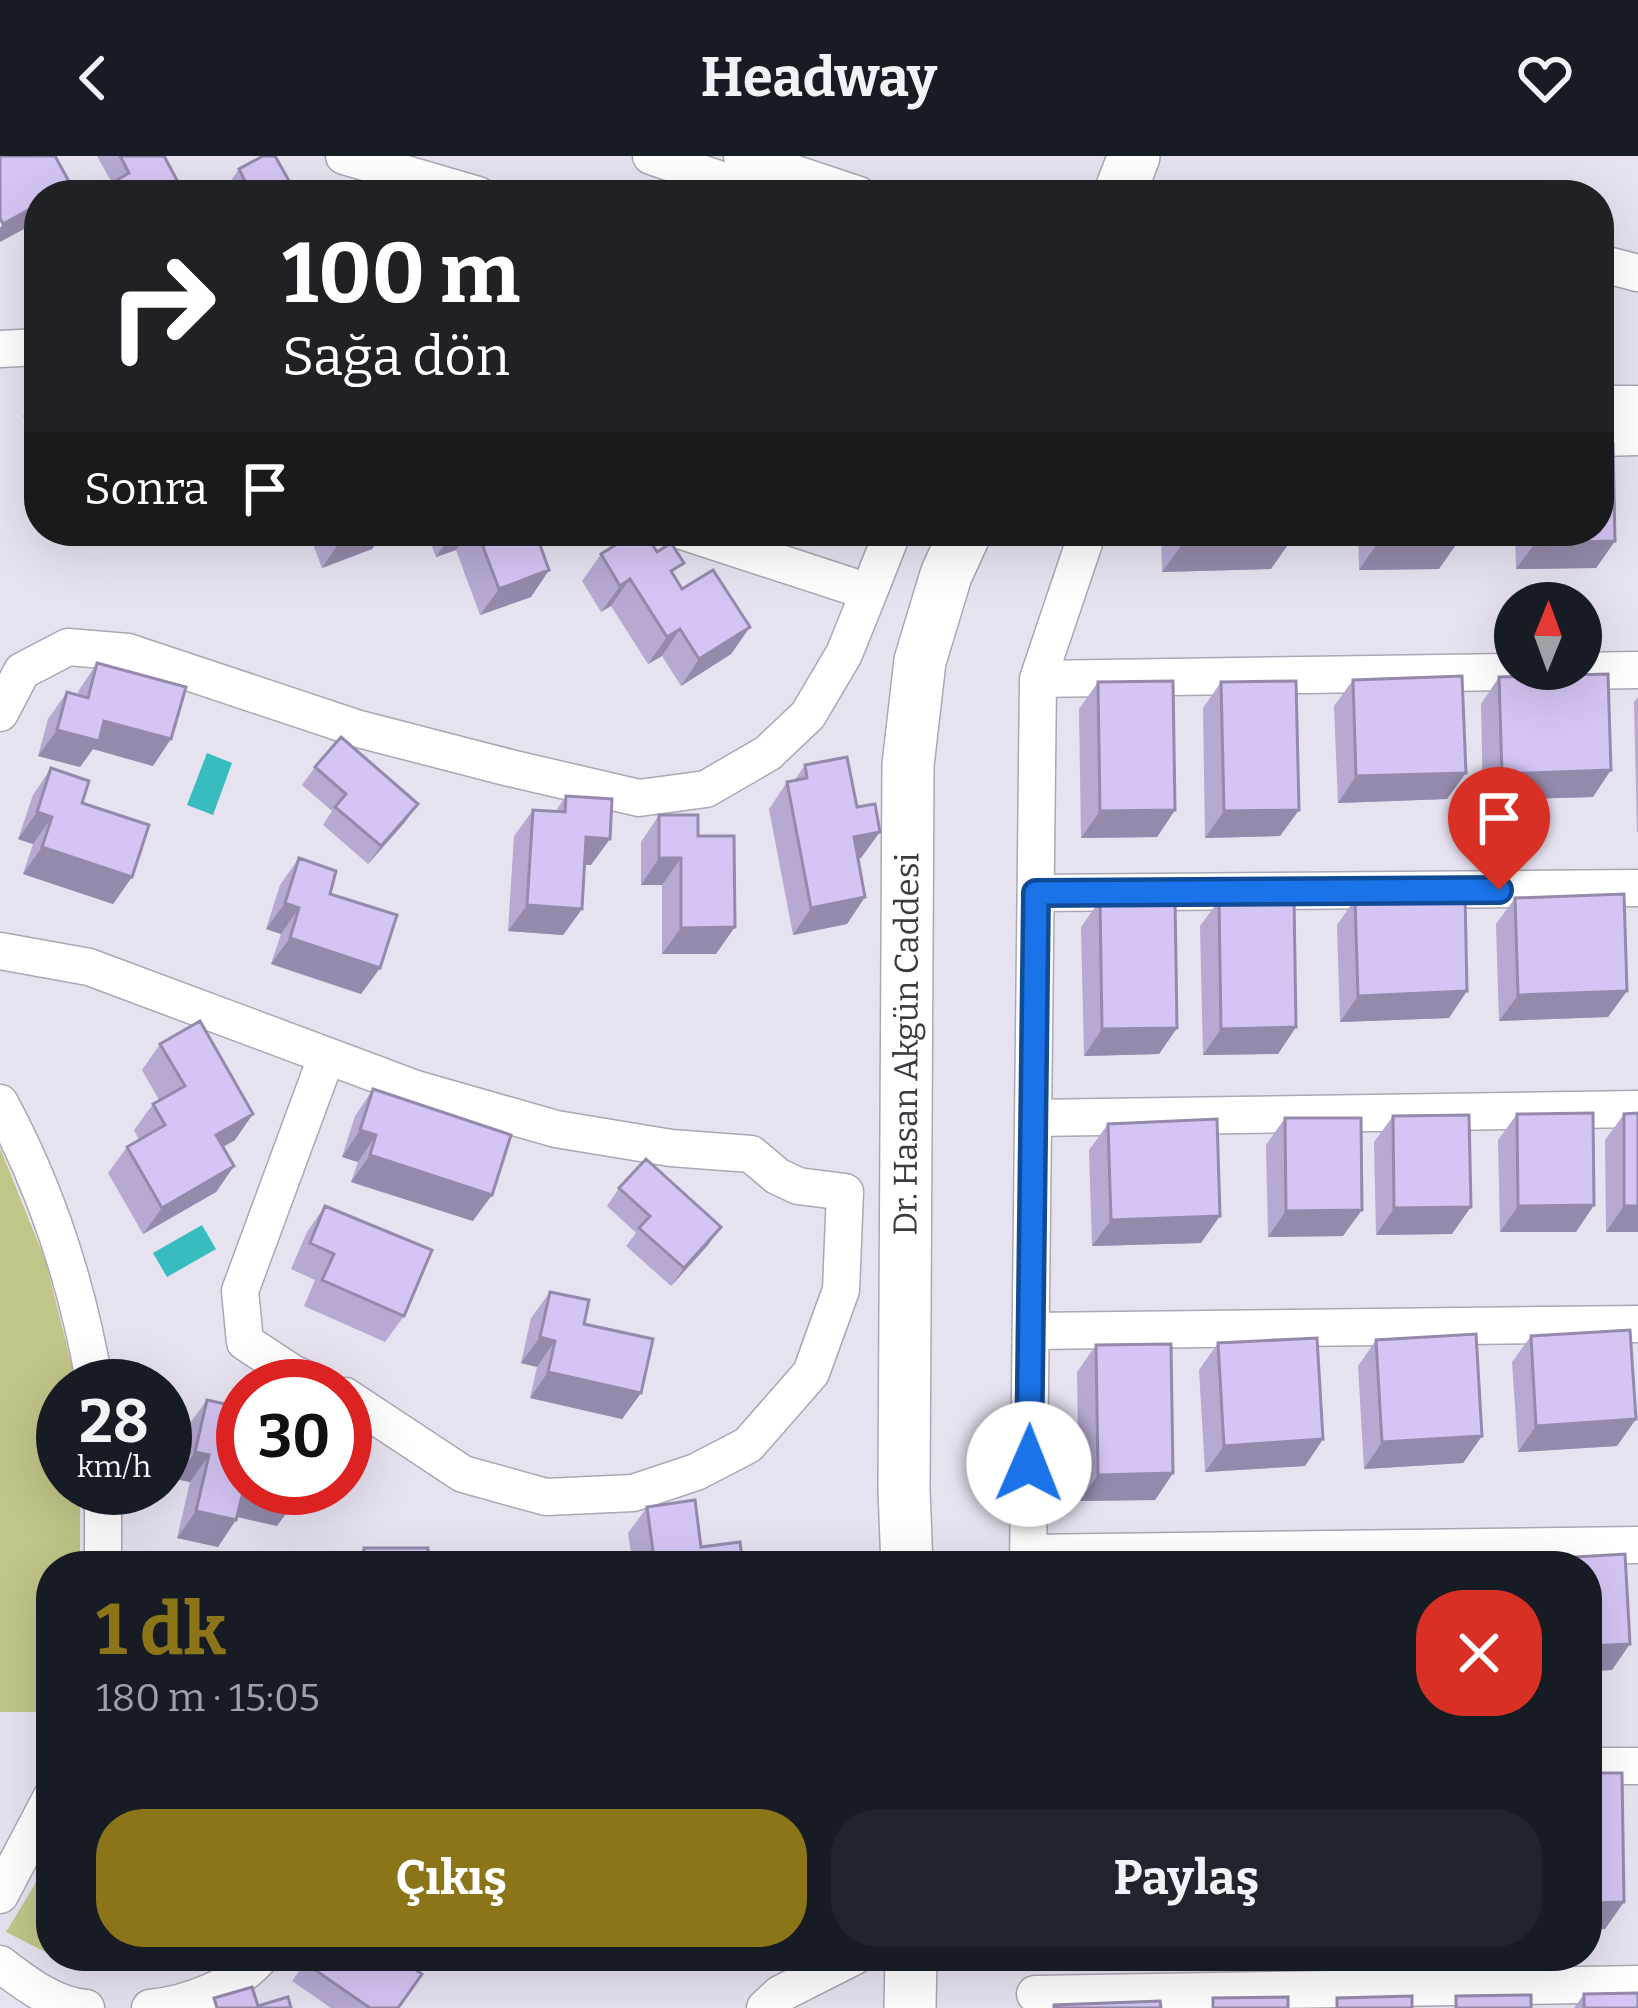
<!DOCTYPE html>
<html lang="tr">
<head>
<meta charset="utf-8">
<style>
  :root { --surface:#171b24; --page:#20242c; --text:#f1f3f6; --muted:#9ea1a6; --accent:#8c7418 }
  body { margin:0; font-family:Bitter,serif; background:var(--page); color:var(--text); height:100vh; display:flex; flex-direction:column; font-size:45px; white-space:nowrap }
  * { box-sizing:border-box; margin:0 }
  p { font-size:39px; color:var(--muted) }
  .icon { flex:none; width:66px; height:66px; fill:none; stroke:currentColor; stroke-width:2; stroke-linecap:round; stroke-linejoin:round }
  .map { position:relative; flex:1; overflow:hidden }
  .drawer { position:absolute; left:36px; top:1395px; width:1566px; height:420px; display:flex; flex-direction:column; background:var(--surface); border-radius:48px; box-shadow:0 12px 48px #0002 }
  .drawer>* { flex:none }
  .guide { position:absolute; left:24px; top:24px; width:1590px; height:366px; border-radius:48px; box-shadow:0 12px 48px #0002; background:#202124; color:#fff; overflow:hidden }
  .needle { width:78px; rotate:1deg }
  .buttons { position:absolute; left:1494px; top:426px; display:grid; gap:24px }
  .buttons a { display:grid; place-items:center; width:108px; height:108px; border-radius:50%; background:var(--surface); box-shadow:0 12px 48px #0002; font-size:60px }
  .speed { position:absolute; left:36px; top:1203px; display:flex; gap:24px; font-size:60px; font-weight:700; text-align:center }
  .speed>* { display:grid; place-content:center; width:156px; height:156px; border-radius:50%; background:var(--surface); box-shadow:0 12px 48px #0002; line-height:1 }
  .speed small { font-size:30px; font-weight:400 }
  .speed .limit { border:18px solid #d22; background:#fff; color:#111 }
  .pin { position:absolute; display:grid; place-items:center; width:102px; height:102px; color:#fff; margin:-123px -51px; border-radius:50% 50% 50% 0; rotate:-45deg; box-shadow:0 0 12px #0007 }
  .pin .icon { rotate:45deg }
  .me { position:absolute; width:132px; margin:-66px; rotate:1deg; stroke-linejoin:round; filter:drop-shadow(0 0 9px #0008) }
  .turn { display:flex; align-items:center; gap:42px; height:252px; padding:0 60px; font-size:54px }
  .turn .icon { width:156px; height:156px; stroke-width:2.5 }
  .turn b { display:block; font-size:84px; line-height:102px }
  .then { display:flex; align-items:center; height:114px; padding:0 60px; background:#0003; gap:24px; font-size:45px }
  .round { display:grid; place-items:center; flex:none; width:126px; height:126px; border-radius:48px; background:var(--page) }
  .head { display:flex; align-items:center; justify-content:space-between; height:204px; padding:0 60px }
  h1 { font-size:72px; font-weight:700; line-height:90px; color:var(--accent) }
  .primary-button { display:flex; gap:24px; margin-top:auto; padding:24px 60px }
  .primary-button a { flex:1; height:138px; border-radius:48px; background:var(--accent); color:#fff; font-size:48px; font-weight:700; line-height:138px; text-align:center }
  .primary-button a+a { background:var(--page); color:var(--text) }
  header { display:flex; justify-content:space-between; align-items:center; height:156px; padding:0 60px; background:var(--surface); font-size:54px; font-weight:700 }
  .map>svg:first-child { display:block }
  .green { fill:#c1c588 }
  .water { fill:#37bdbf }
  .lines { fill:none; stroke-linecap:round; stroke-linejoin:round }
  .street-casing { stroke:#aba7b4; stroke-width:39 }
  .secondary-casing { stroke:#aba7b4; stroke-width:54 }
  .street { stroke:#fff; stroke-width:36 }
  .secondary { stroke:#fff; stroke-width:51 }
  .wall { fill:#b7a9d2 }
  .shaded-wall { fill:#958aab }
  .building { fill:#d5c5f4; stroke:#958aab; stroke-width:3 }
  .route-casing { stroke:#114b97; stroke-width:30 }
  .route { stroke:#1a73e8; stroke-width:21 }
  .labels { text-anchor:middle; dominant-baseline:central; stroke-width:9; stroke-linejoin:round; paint-order:stroke }
  .street-label { font-size:33px; fill:#3d3b41; stroke:#fff }
</style>
</head>
<body>
<header><svg class="icon" aria-label="back" viewBox="0 0 24 24"><path d="M15 5l-7 7 7 7"/></svg>Headway<svg class="icon" aria-label="heart" viewBox="0 0 24 24"><path d="M12 20l-8-8c-3-5 5-10 8-4 3-6 11-1 8 4z"/></svg></header>
<div class="map">
<svg width="1638" height="1852" viewBox="0 0 1638 1852">
  <rect width="100%" height="100%" fill="#e7e2f0"/>
  <path class="green" d="M0,992L46,1106L75,1223V1230H63V1332H80V1410H51V1545L42,1556H0Z
    M51,1690V1800H81L77,1812L6,1776L34,1730Z"/>
  <path class="water" d="M207,597L232,607L213,659L187,649Z
    M202,1069L216,1093L167,1121L153,1097Z"/>
  <g class="lines">
    <defs>
      <path id="street" d="M344,0L478,39
        M651,0L765,39
        M742,0L859,39
        M1599,107L1638,117
        M0,193L39,191
        M1599,248H1638
        M1599,282L1638,281
        M682,375L869,436L893,375
        M1038,523L1638,514
        M0,557L22,515L68,491L128,496L359,573L510,612L639,642L706,633L768,597L808,559L844,498L869,436
        M1036,737L1638,732
        M0,795L89,811L416,933L556,973L671,992L751,998L777,1020L798,1030L845,1036L841,1134L811,1217L748,1289L696,1316L633,1337L546,1341L463,1318L345,1240
        M0,947C48,1036 78,1130 95,1230
        M1033,962L1638,953
        M1031,1175L1638,1168
        M322,1230L294,1218L245,1186L240,1135L326,902
        M1028,1397L1638,1389
        M103,1410V1332
        M1028,1410L1038,523L1088,375
        M1587,1610H1638
        M0,1739L51,1642
        M0,1808C24,1826 54,1850 86,1852
        M1035,1838L1638,1828
        M150,1852C188,1848 237,1830 261,1800
        M765,1852L780,1838L855,1800"/>
      <g id="secondary">
        <path d="M1119,39L1134,0"/>
        <path id="s1" d="M907,1410L904,1334L908,609L920,505L946,419L966,375"/>
        <path d="M910,1852L911,1800"/>
      </g>
    </defs>
    <use href="#street" class="street-casing"/>
    <use href="#secondary" class="secondary-casing"/>
    <use href="#street" class="street"/>
    <use href="#secondary" class="secondary"/>
  </g>
  <path class="wall" d="M97,0H164L185,39H103L112,27Z
    M239,13L297,39H230L226,31Z
    M39,239V283L23,260Z
    M39,293V317L31,305Z
    M308,375H385L372,393L322,412Z
    M426,375H535L549,414L531,441L480,459L456,394L436,401Z
    M1161,375H1289L1271,413L1162,416Z
    M1358,375H1457L1439,413L1359,414Z
    M1515,375H1599L1615,385L1596,412L1516,413Z
    M601,398L674,420L682,433L750,471L731,498L681,530L662,500L648,508L611,450L601,456L582,425Z
    M97,507L153,610L93,593L80,611L38,600L48,563L67,536L77,539L79,534Z
    M1499,521L1593,641L1483,644L1481,548Z
    M1353,524L1447,643L1338,647L1334,550Z
    M1098,526L1175,654L1157,681L1081,682L1079,553Z
    M1221,526L1299,654L1280,680L1205,682L1203,552Z
    M1638,541V676H1637L1634,546Z
    M805,609L861,702L858,703L865,741L847,768L793,779L769,653L787,626L794,625Z
    M315,611L405,666L368,708L323,669L332,655L302,629Z
    M51,612L132,721L113,748L23,718L33,688L18,683L33,639Z
    M566,640L591,709H584L582,753L563,779L508,775L514,680L533,654L555,656Z
    M659,659L698,680L716,798H662V729H641V686Z
    M299,702L330,738L380,812L361,838L271,808L281,778L266,773L280,729Z
    M1515,742L1627,835L1608,861L1499,865L1496,768Z
    M1355,743L1449,862L1340,866L1337,769Z
    M1100,744L1177,872L1159,898L1084,900L1081,771Z
    M1219,744L1296,871L1278,898L1203,899L1200,770Z
    M160,888L235,984L223,991L234,1010L216,1036L143,1078L108,1017L127,991L139,984L134,974L153,948L159,944L142,914Z
    M373,933L473,1065L351,1026L358,1006L342,1001L355,960Z
    M1638,957V1076H1606L1605,984L1624,958Z
    M1517,958L1594,1049L1576,1076H1500L1498,984Z
    M1393,960L1452,1078L1376,1079L1374,986Z
    M1285,962L1343,1080L1268,1081L1266,989Z
    M1108,968L1201,1087L1092,1090L1089,994Z
    M619,1032L708,1089L671,1130L626,1090L636,1077L607,1050Z
    M325,1050L404,1160L385,1186L304,1150L315,1124L291,1113L307,1076Z
    M550,1136L641,1237L622,1263L530,1242L537,1211L521,1207L531,1162Z
    M1531,1180L1636,1263L1617,1290L1518,1296L1512,1206Z
    M1376,1184L1482,1280L1463,1307L1364,1313L1358,1210Z
    M1218,1187L1323,1283L1305,1310L1205,1316L1199,1214Z
    M1096,1189L1173,1317L1155,1344L1079,1345L1077,1216Z
    M207,1244L277,1370L237,1361L218,1391L177,1382L190,1326L176,1323L188,1270Z
    M647,1351L701,1391L743,1410H633L628,1377Z
    M364,1392L428,1410L352,1409Z
    M310,1800L398,1852H331L292,1825Z
    M1584,1838L1638,1852H1574Z"/>
  <path class="shaded-wall" d="M39,48V65L0,86V72L3,68Z
    M368,375H385L372,393L322,412L340,385Z
    M454,375H469L456,394L436,401Z
    M1615,385L1596,412L1516,413L1535,387Z
    M1290,386L1271,413L1162,416L1181,390Z
    M1458,386L1439,413L1359,414L1377,388Z
    M549,414L531,441L480,459L499,433Z
    M630,423L611,450L601,456L620,430Z
    M750,471L731,498L681,530L699,503Z
    M680,473L662,500L648,508L667,481Z
    M104,565L171,583L153,610L93,593L80,611L38,600L57,574Z
    M1611,614L1593,641L1483,644L1502,618Z
    M1466,617L1447,643L1338,647L1356,620Z
    M418,648L405,666L368,708L381,690Z
    M1175,654L1157,681L1081,682L1100,655Z
    M1299,654L1280,680L1205,682L1224,655Z
    M37,656L52,661L33,688L18,683Z
    M880,676L861,702L835,707L854,681Z
    M586,681L610,683L591,709L567,708Z
    M42,691L132,721L113,748L23,718Z
    M659,702H681L662,729H641Z
    M865,741L847,768L793,779L811,752Z
    M285,747L299,752L281,778L266,773Z
    M527,749L582,753L563,779L508,775Z
    M735,771L716,798H662L681,772Z
    M290,782L380,812L361,838L271,808Z
    M1467,835L1449,862L1340,866L1358,840Z
    M1627,835L1608,861L1499,865L1518,839Z
    M1296,871L1278,898L1203,899L1221,873Z
    M1177,872L1159,898L1084,900L1102,873Z
    M253,958L235,984L198,1005L216,979Z
    M360,974L376,979L358,1006L342,1001Z
    M370,999L492,1039L473,1065L351,1026Z
    M234,1010L216,1036L143,1078L162,1052Z
    M1594,1049L1576,1076H1500L1518,1050Z
    M1624,1050H1638V1076H1606Z
    M1471,1051L1452,1078L1376,1079L1394,1052Z
    M1362,1054L1343,1080L1268,1081L1286,1055Z
    M1220,1060L1201,1087L1092,1090L1111,1064Z
    M721,1071L708,1089L671,1130L684,1112Z
    M540,1181L555,1185L537,1211L521,1207Z
    M548,1216L641,1237L622,1263L530,1242Z
    M1636,1263L1617,1290L1518,1296L1536,1270Z
    M1482,1280L1463,1307L1364,1313L1382,1286Z
    M1323,1283L1305,1310L1205,1316L1224,1290Z
    M195,1296L209,1299L190,1326L176,1323Z
    M1173,1317L1155,1344L1079,1345L1098,1319Z
    M244,1332L296,1344L277,1370L225,1358Z
    M196,1355L236,1364L218,1391L177,1382Z
    M1630,1488L1612,1514L1587,1516V1490Z
    M1624,1746L1605,1773H1587V1747Z"/>
  <path class="building" d="M0,0H55L72,31L56,39H39V48L3,68L0,62Z
    M120,0H164L185,39H119L112,27L129,17Z
    M263,0H275L297,39H252L239,13Z
    M1599,288H1613L1615,385L1535,387L1534,375H1599Z
    M336,375H368L340,385Z
    M477,375H535L549,414L499,433Z
    M638,375H644L657,396L671,387L684,407L671,415L682,433L713,414L750,471L699,503L680,473L667,481L630,423L620,430L601,398Z
    M1180,375H1289L1290,386L1181,390Z
    M1377,375H1457L1458,386L1377,388Z
    M97,507L186,531L171,583L104,565L99,585L57,574L67,536L88,542Z
    M1608,518L1611,614L1502,618L1499,521Z
    M1462,520L1466,617L1356,620L1353,524Z
    M1173,525L1175,654L1100,655L1098,526Z
    M1296,525L1299,654L1224,655L1221,526Z
    M341,581L418,648L381,690L335,651L346,638L315,611Z
    M847,601L857,651L875,648L880,676L854,681L865,741L811,752L787,626L807,622L805,609Z
    M51,612L89,625L82,647L149,669L132,721L42,691L52,661L37,656Z
    M566,640L612,643L610,683L586,681L582,753L527,749L533,654L565,656Z
    M659,659H698V680H734L735,771L681,772V702H659Z
    M299,702L336,715L330,738L397,759L380,812L290,782L299,752L285,747Z
    M1624,738L1627,835L1518,839L1515,742Z
    M1465,739L1467,835L1358,840L1355,743Z
    M1294,742L1296,871L1221,873L1219,744Z
    M1175,743L1177,872L1102,873L1100,744Z
    M200,865L253,958L216,979L234,1010L162,1052L127,991L165,969L153,948L185,930L160,888Z
    M373,933L511,979L492,1039L370,999L376,979L360,974Z
    M1593,957L1594,1049L1518,1050L1517,958Z
    M1638,957V1050H1624V958Z
    M1469,959L1471,1051L1394,1052L1393,960Z
    M1285,962H1361L1362,1054L1286,1055Z
    M1217,963L1220,1060L1111,1064L1108,968Z
    M646,1003L721,1071L684,1112L639,1072L650,1060L619,1032Z
    M325,1050L432,1094L404,1160L322,1124L334,1098L310,1087Z
    M550,1136L589,1144L584,1168L653,1183L641,1237L548,1216L555,1185L540,1181Z
    M1630,1174L1636,1263L1536,1270L1531,1180Z
    M1476,1178L1482,1280L1382,1286L1376,1184Z
    M1317,1182L1323,1283L1224,1290L1218,1187Z
    M1171,1188L1173,1317L1098,1319L1096,1189Z
    M207,1244L243,1252L244,1332L236,1364L196,1355L209,1299L195,1296Z
    M245,1332H299L296,1344Z
    M695,1344L701,1391L740,1386L743,1410H655L647,1351Z
    M364,1392H428V1410H322L364,1409Z
    M1625,1398L1630,1488L1587,1490V1410H1526V1404Z
    M1476,1400L1477,1410H1378L1377,1406Z
    M1189,1401L1190,1410H1091L1090,1407Z
    M1319,1402L1320,1410H1244V1404Z
    M1587,1617H1622L1624,1746L1587,1747Z
    M310,1800H396L422,1818L398,1852H370L305,1807Z
    M252,1831L258,1850L288,1841L291,1852H217L214,1842Z
    M1638,1837V1852H1584V1838Z
    M1531,1839V1852H1456V1840Z
    M1412,1840V1852H1337V1842Z
    M1288,1841V1852H1213V1842Z
    M1160,1845L1161,1852H1054V1849Z"/>
  <g class="lines">
    <defs>
      <path id="route" d="M1029,1308L1036,737L1499,734"/>
    </defs>
    <use href="#route" class="route-casing"/>
    <use href="#route" class="route"/>
  </g>
  <g class="labels">
    <g class="street-label">
      <text stroke="none"><textPath href="#s1" startOffset="522">Dr. Hasan Akgün Caddesi</textPath></text>
    </g>
  </g>
</svg>
<div class="buttons">
<a><svg class="needle" viewBox="-14 -14 28 28"><path d="M0-13l5 13h-10z" fill="#e53935"/><path d="M0 13l5-13h-10z" fill="#9ea1a6"/></svg></a>
</div>
<div class="speed"><div>28<small>km/h</small></div><div class="limit">30</div></div>
<div class="pin" style="left:1499px;top:734px;background:#d93025"><svg class="icon" aria-label="arrive" viewBox="0 0 24 24"><path d="M6 21V4h12l-3 4 3 4H6"/></svg></div>
<svg class="me" style="left:1029px;top:1308px" viewBox="-20 -20 40 40"><circle r="19" fill="#fff"/><path d="M0-13L10 11 0 6-10 11z" fill="#1a73e8"/></svg>
<div class="guide">
<div class="turn"><svg class="icon" aria-label="right" viewBox="0 0 24 24"><path d="M7 20v-9h11M14 6l5 5-5 5"/></svg><div><b>100 m</b>Sağa dön</div></div>
<div class="then">Sonra<svg class="icon" aria-label="arrive" viewBox="0 0 24 24"><path d="M6 21V4h12l-3 4 3 4H6"/></svg></div>
</div>
<section class="drawer">
<div class="head"><div><h1>1 dk</h1><p>180 m · 15:05</p></div><a class="round" style="background:#d93025;color:#fff"><svg class="icon" aria-label="close" viewBox="0 0 24 24"><path d="M6 6l12 12M18 6L6 18"/></svg></a></div>
<div class="primary-button"><a>Çıkış</a><a>Paylaş</a></div>
</section>
</div>
</body>
</html>
